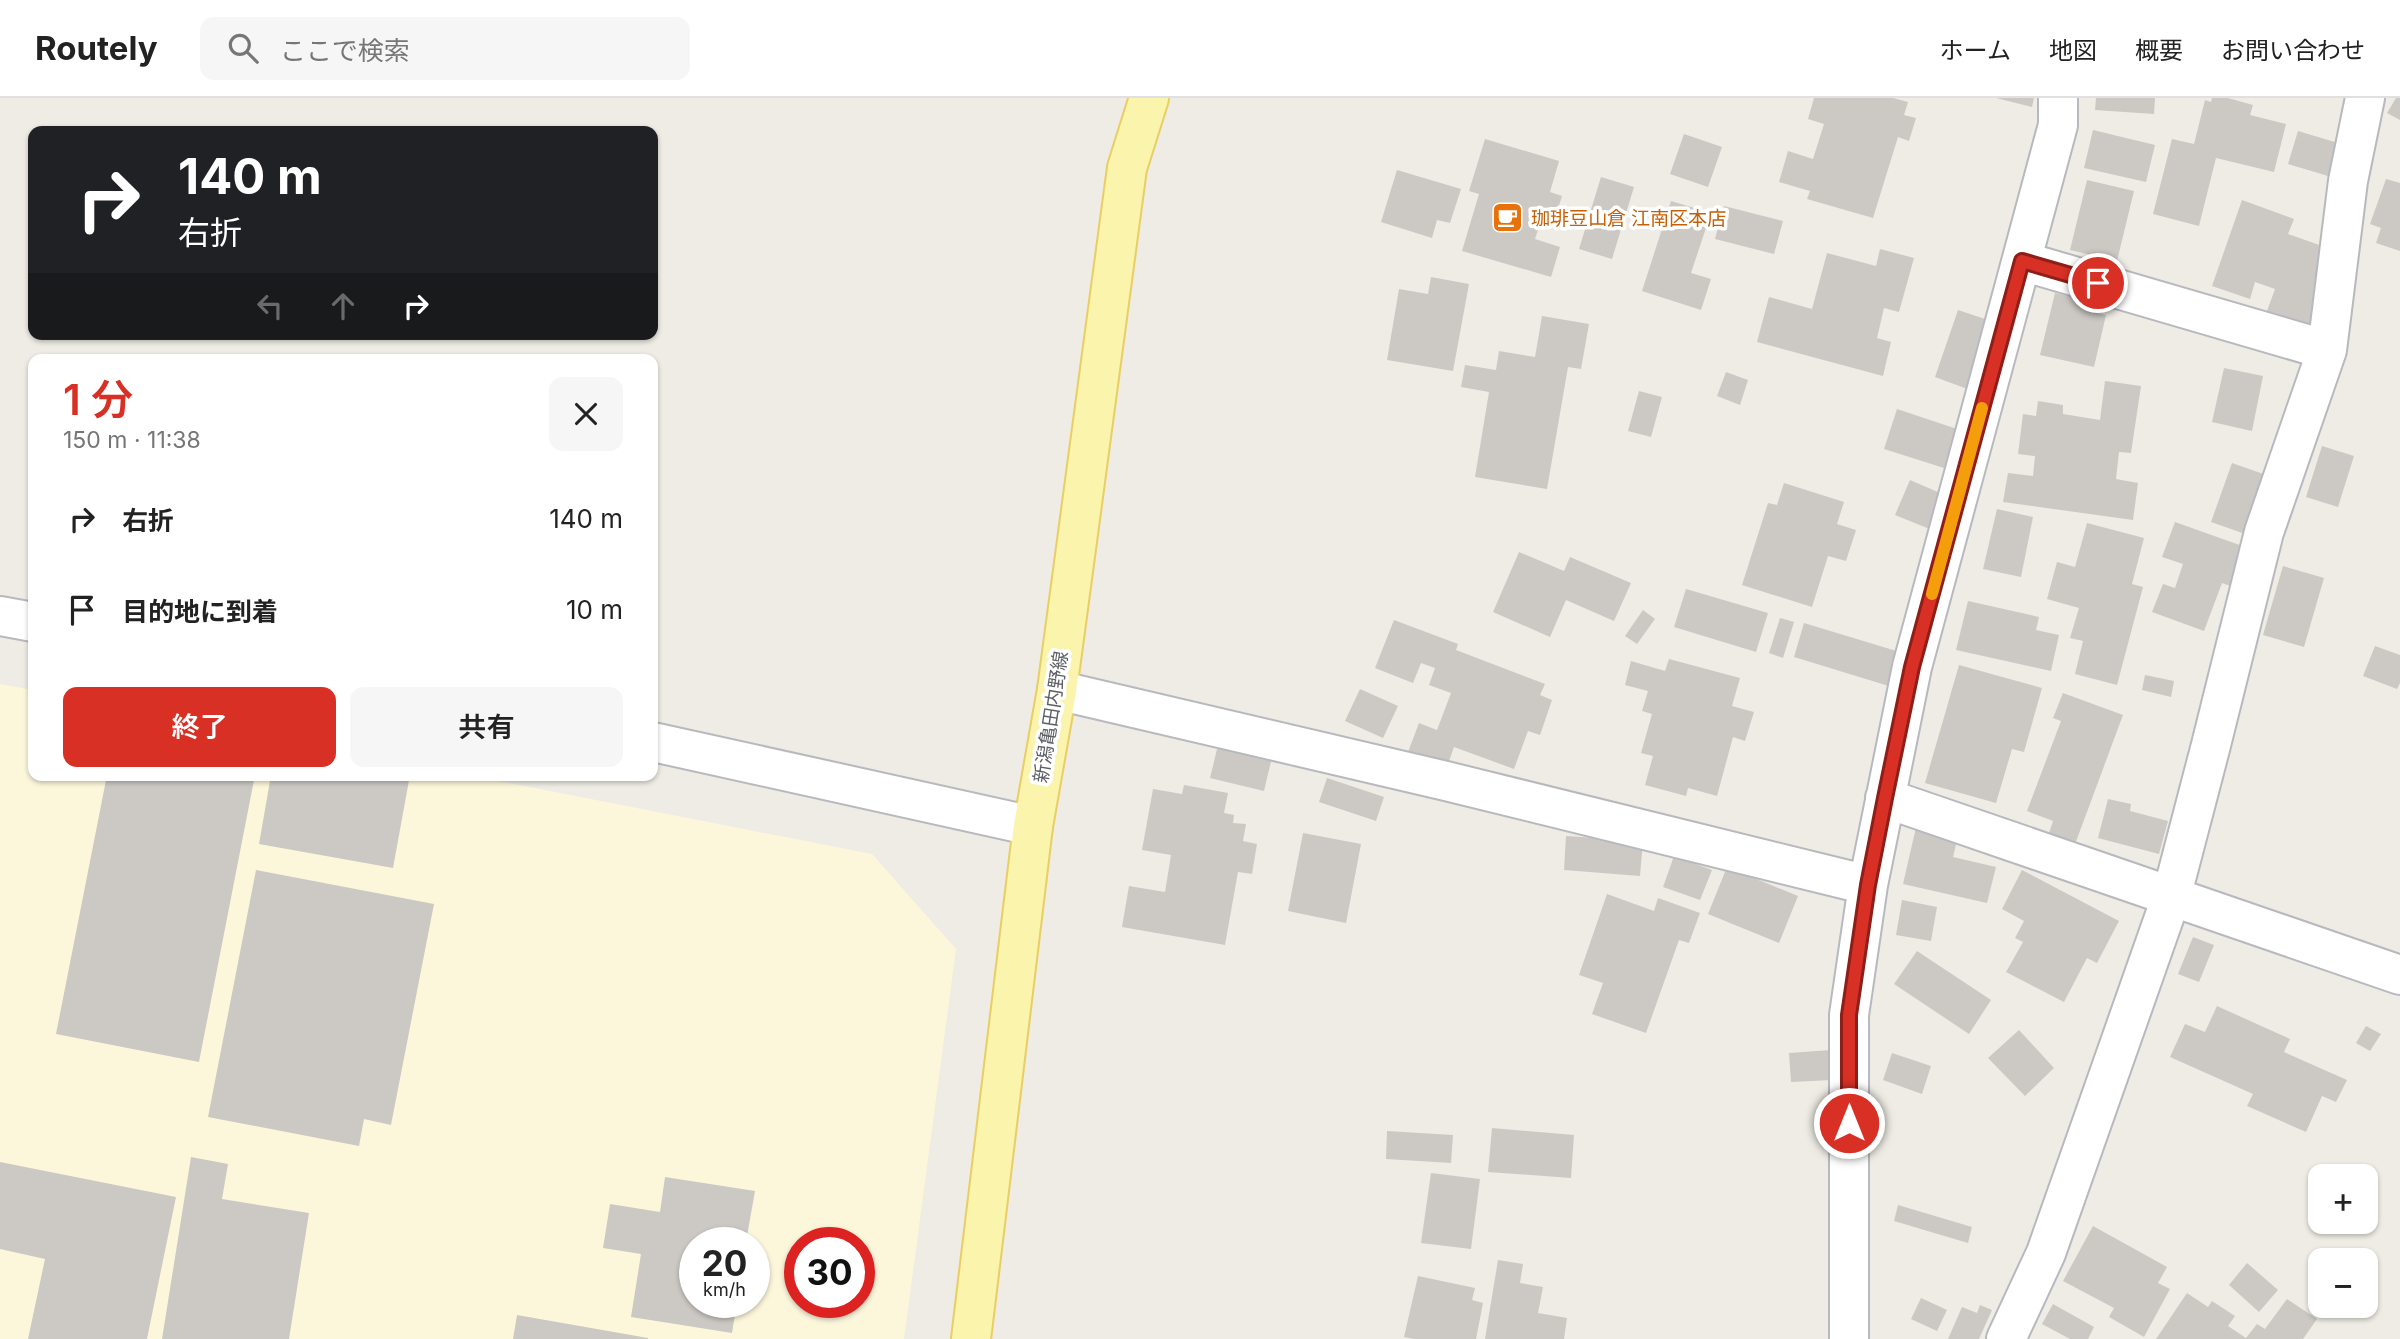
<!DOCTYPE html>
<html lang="ja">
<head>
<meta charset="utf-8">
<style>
  :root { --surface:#fff; --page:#f6f6f6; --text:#222; --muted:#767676; --line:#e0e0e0; --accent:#d93025 }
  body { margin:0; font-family:Inter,"Noto Sans JP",sans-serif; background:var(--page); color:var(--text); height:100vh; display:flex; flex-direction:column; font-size:26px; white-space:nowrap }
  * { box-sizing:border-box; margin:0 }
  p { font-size:23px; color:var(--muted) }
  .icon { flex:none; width:38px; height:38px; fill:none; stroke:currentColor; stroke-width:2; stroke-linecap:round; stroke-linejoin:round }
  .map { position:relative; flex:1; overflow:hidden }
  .panel { position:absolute; left:28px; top:256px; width:630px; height:427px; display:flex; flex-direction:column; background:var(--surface); border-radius:14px; box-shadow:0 2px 5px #0004 }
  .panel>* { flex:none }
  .guide { position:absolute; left:28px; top:28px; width:630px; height:214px; border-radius:14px; box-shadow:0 2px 5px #0004; background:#202124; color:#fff; overflow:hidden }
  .buttons { position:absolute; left:2308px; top:1066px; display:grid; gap:14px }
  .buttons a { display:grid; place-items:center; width:70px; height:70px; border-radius:14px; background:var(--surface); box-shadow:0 2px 5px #0004; font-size:35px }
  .speed { position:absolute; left:679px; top:1129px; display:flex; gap:14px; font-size:35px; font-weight:700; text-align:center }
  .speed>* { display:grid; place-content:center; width:91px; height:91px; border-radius:50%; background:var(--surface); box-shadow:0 2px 5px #0004; line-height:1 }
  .speed small { font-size:18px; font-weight:400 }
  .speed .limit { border:10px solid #d22; background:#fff; color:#111 }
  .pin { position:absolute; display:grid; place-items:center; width:60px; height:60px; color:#fff; margin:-30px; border:4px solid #fff; border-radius:50%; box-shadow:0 2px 7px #0007 }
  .me { position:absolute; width:77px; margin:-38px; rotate:0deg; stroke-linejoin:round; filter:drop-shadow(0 0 5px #0008) }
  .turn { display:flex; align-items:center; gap:24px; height:147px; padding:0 35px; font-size:32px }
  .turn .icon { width:91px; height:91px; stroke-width:2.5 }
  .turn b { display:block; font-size:49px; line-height:60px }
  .lanes { display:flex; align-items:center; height:66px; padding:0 35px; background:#0003; justify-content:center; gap:35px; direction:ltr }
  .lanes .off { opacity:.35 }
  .round { display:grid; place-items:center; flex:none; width:74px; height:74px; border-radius:14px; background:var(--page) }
  .head { display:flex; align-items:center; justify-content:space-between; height:119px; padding:0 35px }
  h1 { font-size:42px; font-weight:600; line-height:52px; color:var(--accent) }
  .cta { display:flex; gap:14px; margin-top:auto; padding:14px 35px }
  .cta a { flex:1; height:80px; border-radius:14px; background:var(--accent); color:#fff; font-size:28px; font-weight:600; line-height:80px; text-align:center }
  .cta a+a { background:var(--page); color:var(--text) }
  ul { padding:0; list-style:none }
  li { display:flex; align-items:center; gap:21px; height:91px; padding:0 35px }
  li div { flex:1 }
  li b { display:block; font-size:26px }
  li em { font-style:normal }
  header { display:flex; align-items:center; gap:42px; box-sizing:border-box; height:98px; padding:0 35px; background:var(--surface); border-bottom:2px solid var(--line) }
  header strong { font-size:33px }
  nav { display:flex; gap:38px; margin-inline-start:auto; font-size:24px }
  .search { width:490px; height:63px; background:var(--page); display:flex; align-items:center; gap:18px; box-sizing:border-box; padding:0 24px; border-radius:14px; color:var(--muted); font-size:26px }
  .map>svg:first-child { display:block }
  .commercial { fill:#fcf7db; fill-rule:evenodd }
  .building { fill:#ccc9c4 }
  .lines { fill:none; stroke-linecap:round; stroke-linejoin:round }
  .minor-casing { stroke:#b7b9be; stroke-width:42 }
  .major-casing { stroke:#e9ce62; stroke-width:42 }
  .minor { stroke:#fff; stroke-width:38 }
  .major { stroke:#faf4ad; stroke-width:38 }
  .route-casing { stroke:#8d1f18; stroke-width:18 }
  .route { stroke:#d93025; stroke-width:12 }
  .slow { stroke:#f59e0b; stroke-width:12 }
  .labels { text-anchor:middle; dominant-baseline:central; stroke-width:7; stroke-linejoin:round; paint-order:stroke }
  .food-label { font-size:19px; fill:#c56008; stroke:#fff; text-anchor:start }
  .street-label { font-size:19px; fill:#5c5f64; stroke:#fff }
</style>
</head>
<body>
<header>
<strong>Routely</strong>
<div class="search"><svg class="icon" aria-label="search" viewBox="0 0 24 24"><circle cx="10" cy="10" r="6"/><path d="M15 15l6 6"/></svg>ここで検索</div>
<nav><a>ホーム</a><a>地図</a><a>概要</a><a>お問い合わせ</a></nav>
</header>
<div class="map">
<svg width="2400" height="1241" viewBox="0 0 2400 1241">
  <rect width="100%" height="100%" fill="#eeece4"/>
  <path class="commercial" d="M0,586L33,592V677H468L872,756L956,851L904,1241H0ZM695,1144H754V1204H695ZM800,1144H859V1204H800Z"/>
  <path class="building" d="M1814,0H1893L1908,4L1904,17L1916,20L1909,43L1898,39L1873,120L1807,101L1810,93L1779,84L1788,53L1813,61L1824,26L1808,21Z
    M1996,0H2034L2032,9Z
    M2096,0H2155L2154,16L2095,12Z
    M2212,0H2228L2253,7L2250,17L2286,26L2274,74L2216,60L2199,128L2153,116L2172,41L2194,46L2205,2L2211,4Z
    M2396,0H2400V22L2387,15Z
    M2093,32L2155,47L2146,84L2084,70Z
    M2298,33L2348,48L2338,81L2288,66Z
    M1684,36L1722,49L1708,89L1670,76Z
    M1485,41L1559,63L1550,94L1562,98L1553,127L1541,123L1535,141L1560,149L1551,179L1462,153L1479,96L1469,93Z
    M1397,72L1461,91L1450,125L1437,122L1432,140L1381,124Z
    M1601,79L1634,89L1612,161L1579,151Z
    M2386,81L2400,85V153L2376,145L2381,130L2370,126Z
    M2087,82L2134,93L2117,163L2070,152Z
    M2242,102L2294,121L2288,136L2328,150L2315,187L2325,191L2312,229L2267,213L2275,191L2255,184L2250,201L2212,188Z
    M1671,103L1711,115L1691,175L1711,181L1701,212L1642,193Z
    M1724,108L1783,123L1774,156L1715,141Z
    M1880,151L1914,160L1899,214L1884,210L1877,240L1891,244L1883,278L1757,244L1769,199L1812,211L1827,155L1876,168Z
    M1431,179L1469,186L1453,273L1387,262L1399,191L1428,196Z
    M2055,195L2085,202L2083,212L2106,217L2094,269L2040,257Z
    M1958,212L1994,224L1970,292L1935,279Z
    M1542,218L1589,226L1581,271L1568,269L1547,391L1475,379L1489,294L1461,289L1465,267L1496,272L1499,253L1535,259Z
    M2224,270L2263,278L2252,333L2212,324Z
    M1726,274L1748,282L1740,307L1717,298Z
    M2105,283L2141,288L2131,355L2119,354L2116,381L2138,385L2133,422L2003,404L2008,375L2033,378L2035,358L2018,356L2023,316L2036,318L2038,303L2063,307V316L2100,322Z
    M1639,293L1662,299L1651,339L1628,333Z
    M1897,311L1957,331L1944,370L1884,351Z
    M2322,348L2354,358L2338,409L2306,399Z
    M2232,365L2272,379L2251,438L2211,424Z
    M1910,382L1947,398L1932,432L1895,417Z
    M1784,385L1844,404L1837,426L1856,432L1846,463L1828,458L1812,509L1742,487L1768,405L1777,407Z
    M1997,411L2033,419L2021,479L1983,471Z
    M2175,424L2248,450L2233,489L2222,485L2204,533L2152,514L2163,486L2175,490L2183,466L2162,459Z
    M2087,425L2144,440L2132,486L2143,489L2117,587L2075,576L2083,543L2070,540L2079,510L2047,501L2057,464L2075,469Z
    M1519,454L1564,473L1570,459L1631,485L1614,523L1566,502L1550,539L1493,514Z
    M2283,468L2324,480L2304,549L2263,537Z
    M1686,491L1768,515L1756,554L1674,529Z
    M1968,503L2039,519L2036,532L2059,537L2051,573L1956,552Z
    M1643,512L1655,521L1637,546L1625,538Z
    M1780,520L1794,524L1783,560L1769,555Z
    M1394,522L1458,546L1456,552L1545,586L1540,597L1552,602L1540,637L1528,633L1514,671L1454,649L1447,669L1408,654L1419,625L1437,632L1451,595L1429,587L1435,570L1421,565L1413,585L1375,570Z
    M1804,525L1903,555L1892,589L1794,559Z
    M2375,548L2400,557V585L2397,591L2363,578Z
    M1669,561L1740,580L1732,608L1754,614L1745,643L1733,639L1717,698L1688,690L1686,698L1645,687L1653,658L1641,655L1652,616L1642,613L1648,593L1625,587L1631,563L1665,573Z
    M1959,567L2042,590L2024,654L2012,651L1996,705L1925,685Z
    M2145,577L2174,583L2171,599L2142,592Z
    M1360,591L1398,608L1383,640L1345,623Z
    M2063,595L2123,617L2074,749L2048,738L2053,723L2027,713L2061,623L2053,620Z
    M1219,643L1273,655L1264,693L1210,680Z
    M107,677H255L199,964L56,936Z
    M271,677H410L393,770L259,746Z
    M1327,680L1384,699L1376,723L1319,704Z
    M1184,687L1228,695L1224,715L1234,717L1233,725L1246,726L1243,743L1257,746L1252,776L1238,774L1225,847L1122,829L1129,788L1165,794L1171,757L1142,752L1153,691L1182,696Z
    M2108,701L2131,706L2130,713L2168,723L2159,756L2098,740Z
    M1917,725L1959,734L1953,759L1996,769L1987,805L1903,786Z
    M1303,735L1361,746L1346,825L1288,813Z
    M1566,738L1643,743L1640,778L1564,772Z
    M1674,758L1712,772L1700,802L1663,789Z
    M1727,769L1798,798L1779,845L1708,816Z
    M256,772L434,806L391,1027L364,1021L359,1048L208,1019Z
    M2022,772L2119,823L2097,865L2087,860L2064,904L2006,874L2023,844L2015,840L2024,823L2002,811Z
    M1607,796L1654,813L1658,800L1700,815L1689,845L1679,842L1646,935L1592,916L1603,885L1579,877Z
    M1902,802L1937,809L1931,843L1896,837Z
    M2193,839L2214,847L2199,884L2178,876Z
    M1917,853L1991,902L1969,936L1894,886Z
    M2217,908L2290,941L2284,954L2347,982L2336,1004L2322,998L2306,1034L2247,1008L2253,996L2170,959L2185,926L2205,934Z
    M2366,928L2381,936L2370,953L2356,945Z
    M2019,932L2054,970L2025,998L1988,960Z
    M1831,952L1832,982L1791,984L1789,955Z
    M1892,955L1931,968L1922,996L1883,982Z
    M1492,1030L1574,1037L1571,1080L1488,1074Z
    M1387,1033L1453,1037L1451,1065L1386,1061Z
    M191,1059L228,1066L222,1101L309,1115L289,1241H162Z
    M0,1064L176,1099L147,1241H28L45,1161L0,1151Z
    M1431,1075L1480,1081L1471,1151L1421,1145Z
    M665,1079L755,1093L746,1144H695V1204H737L732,1235L631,1219L641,1156L603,1150L610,1106L660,1114Z
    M1898,1107L1972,1129L1968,1145L1894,1123Z
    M2093,1128L2167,1169L2158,1185L2170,1191L2144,1239L2109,1219L2114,1210L2063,1183Z
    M1498,1162L1523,1166L1520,1185L1543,1189L1538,1215L1567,1220L1564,1241H1485Z
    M2247,1165L2278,1192L2259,1214L2229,1187Z
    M1418,1178L1475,1190L1472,1202L1483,1205L1476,1241H1414L1404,1239Z
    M2187,1195L2208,1209L2212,1203L2235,1218L2228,1228L2246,1240L2257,1226L2265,1231L2287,1201L2317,1221L2303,1241H2156Z
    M1921,1200L1947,1212L1937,1233L1911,1221Z
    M2053,1206L2094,1229L2088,1241H2070L2042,1226Z
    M1980,1207L1992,1212L1979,1241H1948L1962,1209L1977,1215Z
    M517,1217L648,1240V1241H513Z"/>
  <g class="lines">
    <defs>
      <path id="minor" d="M2022,163L2327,252
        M0,518L33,524
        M1057,592L1446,683L1868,787
        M653,644L1033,728
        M1885,700L2400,877
        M1849,1241V917L1868,787L1912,569L2058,27V0
        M2006,1241L2046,1155L2171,800L2211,647L2264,434L2327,252L2348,83L2365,0"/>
      <path id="major" d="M971,1241L1033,728L1057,592L1127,70L1149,0"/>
    </defs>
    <use href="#minor" class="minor-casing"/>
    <use href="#major" class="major-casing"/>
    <use href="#minor" class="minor"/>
    <use href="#major" class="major"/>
  </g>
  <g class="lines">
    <defs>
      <path id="route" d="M1849,1025V917L1868,787L1885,700L1912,569L2022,163L2098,185"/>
    </defs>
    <use href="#route" class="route-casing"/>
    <use href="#route" class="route"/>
    <path class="slow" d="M1932,496L1982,310"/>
  </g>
  <defs>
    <symbol id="cafe-square" viewBox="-11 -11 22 22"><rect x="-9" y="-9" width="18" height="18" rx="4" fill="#e8710a" stroke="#fff"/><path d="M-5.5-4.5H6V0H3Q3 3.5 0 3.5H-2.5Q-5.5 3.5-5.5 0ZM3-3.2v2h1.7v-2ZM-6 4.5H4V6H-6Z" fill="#fff"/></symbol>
  </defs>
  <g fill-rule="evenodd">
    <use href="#cafe-square" x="1490" y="102" width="35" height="35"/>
  </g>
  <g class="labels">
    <g class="food-label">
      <text x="1531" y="120">珈琲豆山倉 江南区本店</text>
    </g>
    <g class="street-label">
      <text transform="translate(1051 619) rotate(-81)">新潟亀田内野線</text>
    </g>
  </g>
</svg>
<div class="buttons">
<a>+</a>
<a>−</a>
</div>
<div class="speed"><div>20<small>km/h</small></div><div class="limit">30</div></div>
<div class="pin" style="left:2098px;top:185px;background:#d93025"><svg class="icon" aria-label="arrive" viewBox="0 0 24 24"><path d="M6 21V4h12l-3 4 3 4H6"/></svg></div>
<svg class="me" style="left:1849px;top:1025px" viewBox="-20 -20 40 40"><circle r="17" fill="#d93025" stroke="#fff" stroke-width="3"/><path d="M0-11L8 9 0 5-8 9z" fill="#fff"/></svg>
<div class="guide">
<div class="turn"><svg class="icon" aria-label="right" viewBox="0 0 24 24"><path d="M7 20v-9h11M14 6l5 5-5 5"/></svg><div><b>140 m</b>右折</div></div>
<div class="lanes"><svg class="icon off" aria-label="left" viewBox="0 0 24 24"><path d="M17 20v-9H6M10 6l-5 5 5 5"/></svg><svg class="icon off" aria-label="ahead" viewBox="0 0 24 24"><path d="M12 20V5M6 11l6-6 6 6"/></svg><svg class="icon" aria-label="right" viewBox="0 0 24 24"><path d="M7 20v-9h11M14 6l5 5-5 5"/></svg></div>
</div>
<section class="panel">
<div class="head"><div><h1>1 分</h1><p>150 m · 11:38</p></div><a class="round"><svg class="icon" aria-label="close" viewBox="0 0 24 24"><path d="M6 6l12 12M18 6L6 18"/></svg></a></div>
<ul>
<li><svg class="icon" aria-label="right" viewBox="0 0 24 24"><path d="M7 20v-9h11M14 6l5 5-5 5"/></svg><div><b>右折</b></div><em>140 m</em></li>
<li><svg class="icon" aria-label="arrive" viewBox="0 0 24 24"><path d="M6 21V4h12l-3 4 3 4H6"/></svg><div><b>目的地に到着</b></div><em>10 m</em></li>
</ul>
<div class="cta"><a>終了</a><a>共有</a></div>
</section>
</div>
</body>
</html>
